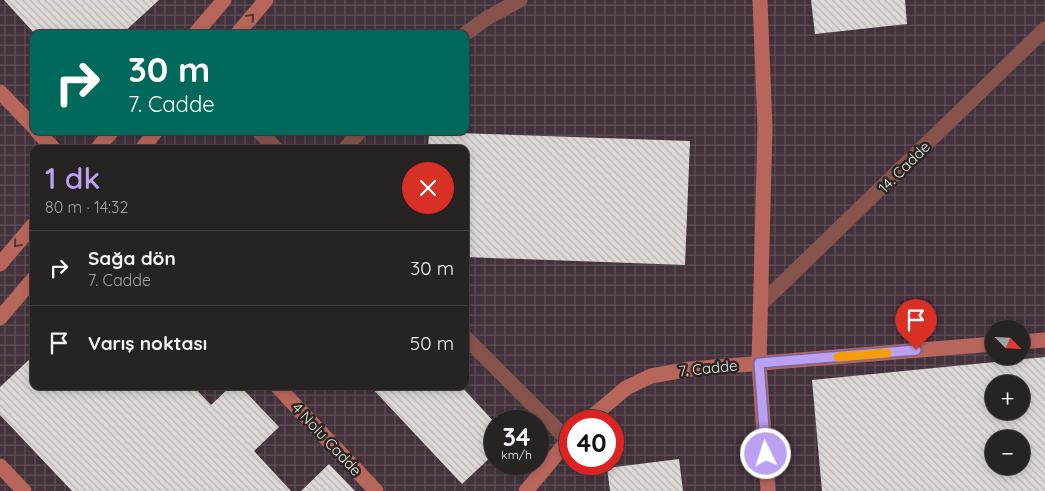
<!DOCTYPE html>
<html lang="tr">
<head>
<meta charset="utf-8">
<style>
  :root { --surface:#262322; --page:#2e2b2a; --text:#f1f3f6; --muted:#a4a4a5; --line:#424040; --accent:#bca0f2 }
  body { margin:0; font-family:Quicksand,sans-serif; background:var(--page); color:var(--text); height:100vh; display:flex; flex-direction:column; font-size:19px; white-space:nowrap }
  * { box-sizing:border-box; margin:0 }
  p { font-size:16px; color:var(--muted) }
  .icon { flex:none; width:28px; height:28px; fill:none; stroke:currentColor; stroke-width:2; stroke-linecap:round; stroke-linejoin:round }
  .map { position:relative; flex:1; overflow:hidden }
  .panel { position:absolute; left:30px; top:145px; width:439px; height:245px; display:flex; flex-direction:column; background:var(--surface); border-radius:10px; box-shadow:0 2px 8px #0003,0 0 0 1px var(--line) }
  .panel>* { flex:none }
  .top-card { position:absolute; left:30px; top:30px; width:439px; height:105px; border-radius:10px; box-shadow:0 2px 8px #0003,0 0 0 1px var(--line); background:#00695c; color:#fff; overflow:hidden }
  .needle { width:32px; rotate:114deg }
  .buttons { position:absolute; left:985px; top:320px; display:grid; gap:10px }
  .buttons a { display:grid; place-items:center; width:45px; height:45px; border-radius:50%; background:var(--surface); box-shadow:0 2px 8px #0003,0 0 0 1px var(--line); font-size:25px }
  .speed { position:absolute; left:484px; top:410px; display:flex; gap:10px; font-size:25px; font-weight:700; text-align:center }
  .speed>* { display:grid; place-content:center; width:65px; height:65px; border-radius:50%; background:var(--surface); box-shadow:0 2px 8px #0003,0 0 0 1px var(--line); line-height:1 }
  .speed small { font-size:12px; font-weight:400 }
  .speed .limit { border:8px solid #d22; background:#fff; color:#111 }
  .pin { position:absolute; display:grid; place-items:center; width:42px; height:42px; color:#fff; margin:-51px -21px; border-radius:50% 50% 50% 0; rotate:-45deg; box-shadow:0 0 5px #0007 }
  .pin .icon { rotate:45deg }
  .me { position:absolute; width:55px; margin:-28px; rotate:356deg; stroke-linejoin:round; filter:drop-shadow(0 0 4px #0008) }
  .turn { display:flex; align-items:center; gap:18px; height:105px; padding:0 15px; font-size:22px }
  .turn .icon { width:65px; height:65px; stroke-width:2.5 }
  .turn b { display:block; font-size:35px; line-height:42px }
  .round { display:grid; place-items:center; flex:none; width:52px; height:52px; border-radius:26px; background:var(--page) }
  .overview { display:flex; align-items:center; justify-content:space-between; height:85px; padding:0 15px }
  h1 { font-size:30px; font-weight:600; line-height:38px; color:var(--accent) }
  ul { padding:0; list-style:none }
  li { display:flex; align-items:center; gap:15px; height:75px; padding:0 15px; border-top:1px solid var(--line) }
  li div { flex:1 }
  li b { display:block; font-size:19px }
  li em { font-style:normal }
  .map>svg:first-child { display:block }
  .industrial { fill:url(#industrial-grid); fill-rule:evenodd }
  .building { fill:url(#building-back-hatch); fill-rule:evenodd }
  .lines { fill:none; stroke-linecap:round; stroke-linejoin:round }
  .street { stroke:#87544d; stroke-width:15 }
  .secondary { stroke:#b7665c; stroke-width:15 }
  .oneway { stroke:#4c3531 }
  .route-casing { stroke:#7a689d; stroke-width:12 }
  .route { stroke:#bca0f2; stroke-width:9 }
  .slow { stroke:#f59e0b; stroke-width:9 }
  .labels { text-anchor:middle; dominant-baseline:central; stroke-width:5; stroke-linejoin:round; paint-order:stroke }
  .street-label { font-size:15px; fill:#ebe8e7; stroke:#292523 }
</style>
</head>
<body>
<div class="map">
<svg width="1045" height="491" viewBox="0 0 1045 491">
  <defs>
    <pattern id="industrial-grid" width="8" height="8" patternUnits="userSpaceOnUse" patternTransform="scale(1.25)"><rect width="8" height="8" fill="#43313b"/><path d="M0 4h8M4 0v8" fill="none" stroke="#5e4f57"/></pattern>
    <pattern id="building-back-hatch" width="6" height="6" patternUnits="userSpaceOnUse" patternTransform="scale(1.25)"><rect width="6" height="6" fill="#ddd7d5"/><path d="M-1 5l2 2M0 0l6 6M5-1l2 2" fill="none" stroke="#b7b3b1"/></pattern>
  </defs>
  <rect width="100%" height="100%" fill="#332f2d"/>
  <path class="industrial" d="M0,0H1045V491H0ZM34,34H465V131H34ZM34,149H465V386H34ZM994,329H1021V356H994ZM994,384H1021V411H994ZM495,421H538V464H495ZM570,421H612V464H570ZM994,439H1021V466H994Z"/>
  <path class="building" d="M4,0H159L122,34H35Z
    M811,0H905L907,24L815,34Z
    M429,132L690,141L685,265L465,257V149H428Z
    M34,355V386H193L211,405L231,386H240L279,427L254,451L291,491H72L0,415V387Z
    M1045,357V491H822L812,380ZM994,384H1021V411H994ZM994,439H1021V466H994Z
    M370,386H461L495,423V453L462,484Z
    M679,459L683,491H610L607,468Z
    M329,464L355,491H301Z"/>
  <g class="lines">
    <path class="street" d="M465,34L487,18L520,0
      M259,131L276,149
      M345,149L360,131
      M762,303L1045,29
      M465,337L568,440"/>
    <path class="secondary" d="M760,0L765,128L759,363L768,491
      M195,34L224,0
      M237,34L266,0
      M0,92L34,127
      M37,131L54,149
      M97,149L112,131
      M142,149L156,131
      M0,264L34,224
      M0,318L34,278
      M1021,342L1045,340
      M277,386L376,491
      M587,421L626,388L651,376L690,369L994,344
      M0,466L24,491
      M526,491L570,438"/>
  </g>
  <defs><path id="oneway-chevron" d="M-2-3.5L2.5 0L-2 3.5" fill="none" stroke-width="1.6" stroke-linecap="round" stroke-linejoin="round" transform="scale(1.25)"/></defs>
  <g class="oneway">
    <use href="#oneway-chevron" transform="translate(251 17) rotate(-49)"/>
    <use href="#oneway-chevron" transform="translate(17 244) rotate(130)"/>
  </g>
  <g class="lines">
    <defs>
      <path id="route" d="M766,454L759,363L916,350"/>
    </defs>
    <use href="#route" class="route-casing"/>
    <use href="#route" class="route"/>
    <path class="slow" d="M838,357L887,353"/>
  </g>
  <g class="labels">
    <g class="street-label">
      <text transform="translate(904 167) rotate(-45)">14. Cadde</text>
      <text transform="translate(708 368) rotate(-6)">7. Cadde</text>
      <text transform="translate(327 439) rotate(47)">4 Nolu Cadde</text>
    </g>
  </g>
</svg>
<div class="buttons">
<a><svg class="needle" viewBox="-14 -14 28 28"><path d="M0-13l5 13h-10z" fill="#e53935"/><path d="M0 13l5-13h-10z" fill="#a4a4a5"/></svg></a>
<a>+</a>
<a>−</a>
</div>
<div class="speed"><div>34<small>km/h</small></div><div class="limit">40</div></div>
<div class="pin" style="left:916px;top:350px;background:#d93025"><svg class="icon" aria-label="arrive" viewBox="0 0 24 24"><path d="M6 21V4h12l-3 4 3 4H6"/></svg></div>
<svg class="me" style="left:766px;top:454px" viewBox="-20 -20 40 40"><circle r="17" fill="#bca0f2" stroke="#fff" stroke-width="3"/><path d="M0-11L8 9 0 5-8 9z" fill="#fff"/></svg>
<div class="top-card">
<div class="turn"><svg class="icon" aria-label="right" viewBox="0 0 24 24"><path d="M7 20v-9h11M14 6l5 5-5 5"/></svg><div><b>30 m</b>7. Cadde</div></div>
</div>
<section class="panel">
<div class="overview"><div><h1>1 dk</h1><p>80 m · 14:32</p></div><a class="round" style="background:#d93025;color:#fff"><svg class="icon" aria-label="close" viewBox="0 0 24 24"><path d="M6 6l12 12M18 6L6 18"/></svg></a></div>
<ul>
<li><svg class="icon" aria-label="right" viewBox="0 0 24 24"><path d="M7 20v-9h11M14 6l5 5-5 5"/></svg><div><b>Sağa dön</b><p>7. Cadde</p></div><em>30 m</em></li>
<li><svg class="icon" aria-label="arrive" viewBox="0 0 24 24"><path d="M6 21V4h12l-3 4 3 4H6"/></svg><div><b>Varış noktası</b></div><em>50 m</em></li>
</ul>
</section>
</div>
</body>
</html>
